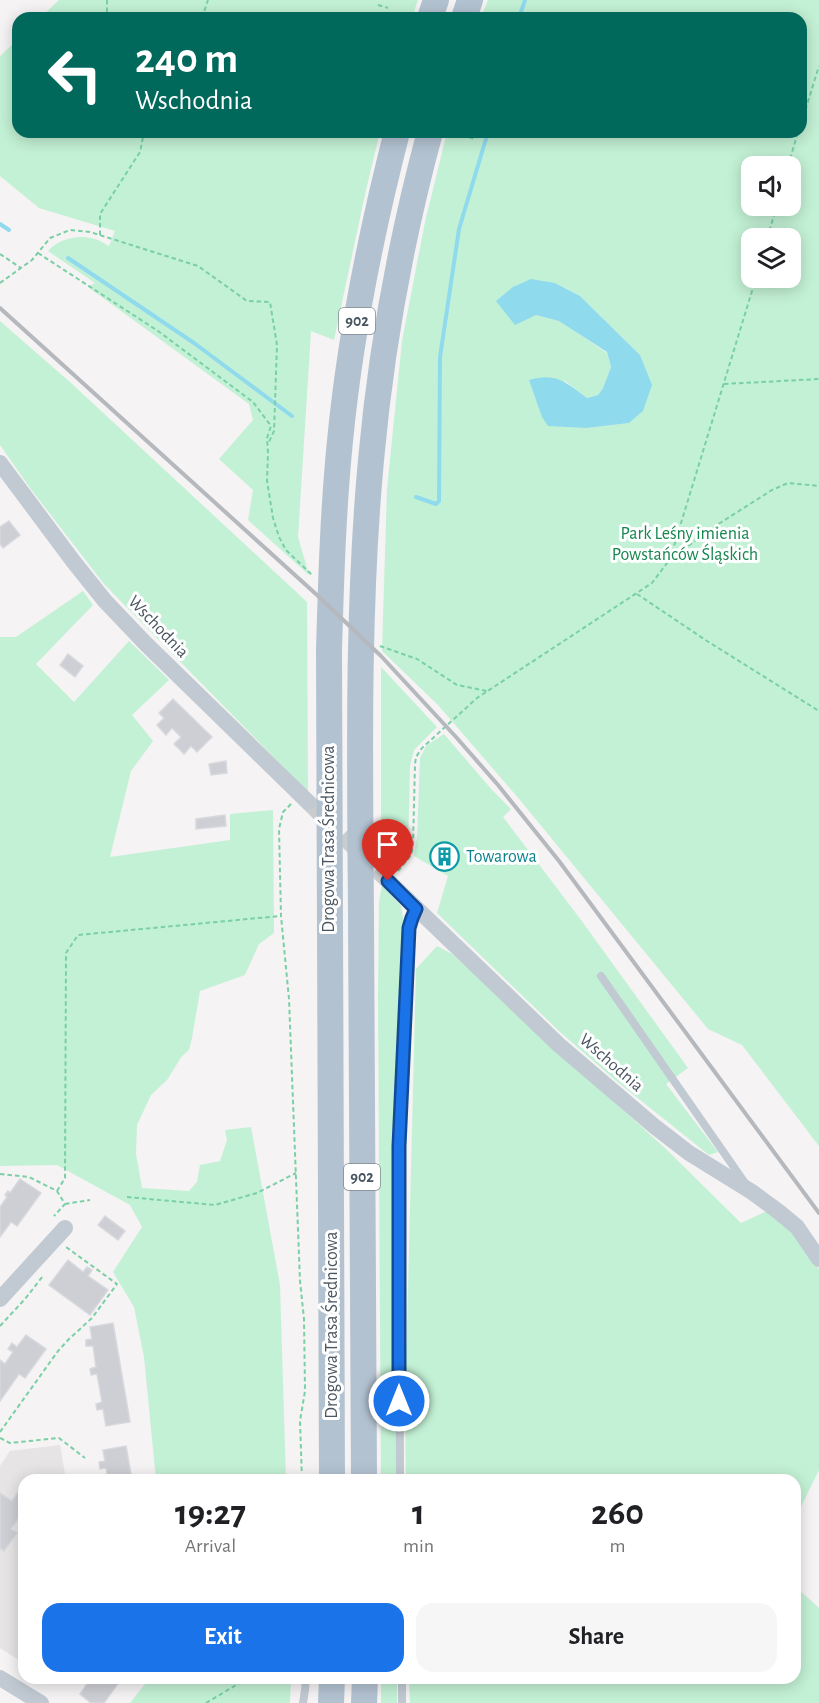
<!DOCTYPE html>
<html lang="en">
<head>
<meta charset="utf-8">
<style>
  :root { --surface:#fff; --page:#f6f6f6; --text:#202124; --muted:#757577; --accent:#1a73e8 }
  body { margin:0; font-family:"Alegreya Sans",sans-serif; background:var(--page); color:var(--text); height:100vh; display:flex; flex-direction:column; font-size:22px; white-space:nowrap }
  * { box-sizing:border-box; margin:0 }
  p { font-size:20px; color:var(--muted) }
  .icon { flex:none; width:33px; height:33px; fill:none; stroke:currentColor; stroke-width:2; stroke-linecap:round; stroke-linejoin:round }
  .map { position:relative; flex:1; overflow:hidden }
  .details { position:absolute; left:18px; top:1474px; width:783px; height:210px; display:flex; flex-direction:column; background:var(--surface); border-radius:18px; box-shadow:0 3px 15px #0003 }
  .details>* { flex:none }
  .guide { position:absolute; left:12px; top:12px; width:795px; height:126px; border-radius:18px; box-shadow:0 3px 15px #0003; background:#00695c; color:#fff; overflow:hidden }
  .tools { position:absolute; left:741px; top:156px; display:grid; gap:12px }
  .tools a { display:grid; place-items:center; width:60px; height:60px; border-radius:12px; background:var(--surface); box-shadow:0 3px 15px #0003; font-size:30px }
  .pin { position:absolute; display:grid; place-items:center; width:51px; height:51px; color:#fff; margin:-62px -26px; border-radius:50% 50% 50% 0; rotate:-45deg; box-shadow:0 0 6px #0007 }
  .pin .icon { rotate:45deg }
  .me { position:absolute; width:66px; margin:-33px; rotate:0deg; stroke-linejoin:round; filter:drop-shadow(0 0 4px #0008) }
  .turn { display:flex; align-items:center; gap:21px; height:126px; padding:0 24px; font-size:27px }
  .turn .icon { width:78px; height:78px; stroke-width:2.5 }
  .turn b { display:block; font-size:42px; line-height:51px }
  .eta { display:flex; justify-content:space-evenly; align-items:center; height:102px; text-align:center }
  .eta b { font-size:36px; font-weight:700; line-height:42px }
  .primary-button { display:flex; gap:12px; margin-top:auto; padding:12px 24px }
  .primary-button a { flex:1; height:69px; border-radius:18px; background:var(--accent); color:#fff; font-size:24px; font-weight:700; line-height:69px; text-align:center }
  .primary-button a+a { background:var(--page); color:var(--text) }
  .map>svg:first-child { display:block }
  .education { fill:#e6e4e5 }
  .green { fill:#c3f1d5; fill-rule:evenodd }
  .water { fill:#90daee }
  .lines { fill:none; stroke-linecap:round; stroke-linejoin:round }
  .stream { stroke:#90daee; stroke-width:4 }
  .building { fill:#cdcfd5; stroke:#d7d9de; stroke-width:1.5 }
  .minor-tunnel { stroke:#caccce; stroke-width:16; stroke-dasharray:16 8; stroke-linecap:butt }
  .path { stroke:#7ad0a6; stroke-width:2; stroke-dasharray:4.5 3; stroke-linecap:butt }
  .service { stroke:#c1cad2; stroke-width:8 }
  .minor { stroke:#c1cad2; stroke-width:16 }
  .primary { stroke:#b3c2d1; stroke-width:26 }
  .rail { stroke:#b5b8bd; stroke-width:4 }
  .route-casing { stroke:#114b97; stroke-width:15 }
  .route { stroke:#1a73e8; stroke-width:10 }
  .labels { text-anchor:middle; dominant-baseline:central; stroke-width:6; stroke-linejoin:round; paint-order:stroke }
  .shield { fill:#fff; stroke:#808990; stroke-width:1.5 }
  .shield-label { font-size:16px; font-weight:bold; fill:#4a5661 }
  .park-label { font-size:18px; fill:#17864f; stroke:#fff }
  .street-label { font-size:18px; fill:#4a5661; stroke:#fff }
  .culture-label { font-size:18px; fill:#0d838f; stroke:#fff; text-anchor:start }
</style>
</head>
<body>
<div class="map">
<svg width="819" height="1703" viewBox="0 0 819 1703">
  <rect width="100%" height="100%" fill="#f5f3f3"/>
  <path class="education" d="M60,1445L66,1480H24V1663L0,1648V1466L10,1451Z"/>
  <path class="green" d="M59,0H418L412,18H40Z
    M488,0H819V1146L742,1045L708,1029L520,800L438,705L382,651L387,489L402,341L425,222L447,132H801V18H481ZM752,166H790V206H752ZM752,238H790V278H752ZM555,283L580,296L640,355L643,411L629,423L587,428L564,380L586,398L598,395L603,388L611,367L607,353L560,321L536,315Z
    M18,39V132H380L366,190L334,340L311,331L298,537L309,575L248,520L253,490L219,459L253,420L249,404L88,287L95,283L48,251C59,238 80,234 95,239C100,240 105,244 109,246L115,231L39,208L0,176V56Z
    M0,321L71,383L307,602L308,792L104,584L30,488L0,445Z
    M83,591L93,605L36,664L74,702L129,641L169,680L132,715L153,741L131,771L110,857L230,840V814L273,810L274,933L259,944L245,975L200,991L192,1038L189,1050L182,1056L167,1080L151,1095L137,1125L136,1154L142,1188L189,1191L197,1182L200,1165L220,1161L227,1140L225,1130L251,1127L280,1285L286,1480H156L144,1357L134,1307L113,1272L142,1227L130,1205L57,1165L0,1166V637H16Z
    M381,667L437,727L414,750L410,766L408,851C402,862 399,868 386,868L381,863Z
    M444,734L492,790L511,809L503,817L581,920L688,1068L666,1084L718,1152L709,1155L614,1079L560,1032L437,913L448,876L414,856L417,837L420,758L426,746Z
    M382,885L401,906L404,924L396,1093V1480H381L378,996L379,902Z
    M437,946L452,954L667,1150L741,1223L767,1211L795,1235L819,1269V1470L795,1519V1480H406L405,1410L416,969Z
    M795,1586L819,1608V1703H410L409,1679L795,1678Z
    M149,1679H291L290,1703H130Z
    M381,1679H397V1703H381Z"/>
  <path class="water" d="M531,279L555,283L580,296L640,355L652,385L643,411L629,423L587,428L548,426L542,417L529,380C557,372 566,383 587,398L598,395L603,388L611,367L607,352L559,321L536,315L515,325L496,301L513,287Z"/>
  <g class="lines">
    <path class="stream" d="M519,18L525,0
      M0,224L9,230
      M68,258L194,343L292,416
      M416,497L436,504L439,501L440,357L459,229L488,132"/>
  </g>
  <path class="building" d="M9,521L20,535L3,548L0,544V527Z
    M68,654L83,666L75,677L60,665Z
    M173,699L212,737L197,752L191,746L184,754L174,744L181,737L172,728L166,735L157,725L164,718L159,713Z
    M226,761L227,773L211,775L209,764Z
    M225,815L226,826L196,829V819Z
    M20,1179L41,1193L17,1226L11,1222L0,1237V1207L7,1197L5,1195L8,1191L10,1193Z
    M105,1216L125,1231L118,1240L98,1225Z
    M68,1260L83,1272L87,1267L92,1270L88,1276L108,1290L90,1315L49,1285Z
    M113,1323L130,1422L106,1426L103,1409L97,1410L96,1404L102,1402L97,1374L91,1375L90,1369L96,1367L93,1346H86V1340L92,1339L90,1327Z
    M26,1335L46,1349L25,1378L19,1374L0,1401V1360L5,1364L13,1352L8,1349L12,1343L17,1347Z
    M126,1446L132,1480H108L106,1468L100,1469L99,1462L105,1461L103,1450Z
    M20,1489L24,1492V1519L20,1516L11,1529L17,1533L4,1551L0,1548V1493L12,1501Z
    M87,1678H122L104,1703H91L80,1694L89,1681Z"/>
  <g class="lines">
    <path class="minor-tunnel" d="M308,802L388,881"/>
    <path class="path" d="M107,0V18
      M378,5L388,8
      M202,18L208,0
      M801,124L819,66
      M469,137L474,139
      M788,166L798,132
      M100,235V214L140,152L144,132
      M767,238L777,206
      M38,253L158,331L253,402L271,426L267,438L268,453L267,481L273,518L279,537L286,550L312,575
      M0,254L21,268
      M0,283L32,260L50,238L70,230L90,232L198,266L247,301L270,302L277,345L274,431L269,442
      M724,384L819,379
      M670,559L720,523L772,490L788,483L819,486
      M637,594L707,641L819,711
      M380,646L417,659L457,685L487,691
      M291,804L283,812L279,829L281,916L289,999L300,1281L304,1319L305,1391L300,1421L302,1480
      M398,871L411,855L413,846L415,764L416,757L422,748L477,698L652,583L670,559L756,278
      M0,1174L29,1177L57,1191L65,1204L54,1216
      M57,1191L65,1178L66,953L78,935L280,916
      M127,1197L215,1205L257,1193L296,1173
      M65,1204L90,1200
      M0,1326L25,1299L43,1276
      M0,1432L58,1351L69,1339L92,1318L117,1284L66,1247
      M0,1438L10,1443L59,1438L85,1458
      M206,1703L248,1678"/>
    <path class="service" d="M601,976L745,1183
      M400,1480L399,1146L409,928L412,918L416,909
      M402,1678V1703
      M303,1703L305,1690L306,1678"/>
    <path class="minor" d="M0,463L73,561L105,601L145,643L308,802
      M388,881L559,1045L654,1126L689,1153L752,1192L779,1212L797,1227L819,1259
      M0,1299L65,1228
      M0,1678L41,1703"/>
    <path class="primary" d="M430,18L436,0
      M464,18L470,0
      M332,1480L329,650C331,581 333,511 340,441C350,337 371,233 397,132
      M364,1480C363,1292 362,1104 361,916C360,764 357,611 371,460C381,349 401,239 430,132
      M331,1703L332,1678
      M364,1703L365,1678"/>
    <path class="rail" d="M0,308L317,595L381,656L456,737L498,785L559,861L819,1213"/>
  </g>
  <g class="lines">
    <defs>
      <path id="route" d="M388,881L416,909L412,918L409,928L399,1146V1401"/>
    </defs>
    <use href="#route" class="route-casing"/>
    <use href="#route" class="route"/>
  </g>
  <defs>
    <symbol id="building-ring" viewBox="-11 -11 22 22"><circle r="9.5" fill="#fff" stroke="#0f9aa8" stroke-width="1.5"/><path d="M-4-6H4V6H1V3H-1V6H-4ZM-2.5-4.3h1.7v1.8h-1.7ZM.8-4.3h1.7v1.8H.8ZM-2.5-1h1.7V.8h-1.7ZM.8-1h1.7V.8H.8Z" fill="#0f9aa8"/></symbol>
  </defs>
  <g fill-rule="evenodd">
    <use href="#building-ring" x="428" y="840" width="33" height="33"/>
  </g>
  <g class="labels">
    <g class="shield">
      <rect x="339" y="308" width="36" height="26" rx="4.5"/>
      <rect x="344" y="1164" width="36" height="26" rx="4.5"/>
    </g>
    <g class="shield-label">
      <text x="357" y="321">902</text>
      <text x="362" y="1177">902</text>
    </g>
    <g class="park-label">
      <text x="685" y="534">Park Leśny imienia<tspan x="685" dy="21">Powstańców Śląskich</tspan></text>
    </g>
    <g class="street-label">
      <text transform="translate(158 627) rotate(46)">Wschodnia</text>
      <text transform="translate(329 839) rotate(-90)">Drogowa Trasa Średnicowa</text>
      <text transform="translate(611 1063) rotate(41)">Wschodnia</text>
      <text transform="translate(332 1325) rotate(-90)">Drogowa Trasa Średnicowa</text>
    </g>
    <g class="culture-label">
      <text x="466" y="857">Towarowa</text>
    </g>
  </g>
</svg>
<div class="tools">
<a><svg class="icon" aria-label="sound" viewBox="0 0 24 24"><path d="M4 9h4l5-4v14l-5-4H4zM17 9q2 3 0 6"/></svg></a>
<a><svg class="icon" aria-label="layers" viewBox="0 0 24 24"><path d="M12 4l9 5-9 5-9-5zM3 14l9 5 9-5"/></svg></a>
</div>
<div class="pin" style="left:388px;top:881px;background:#d93025"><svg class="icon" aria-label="arrive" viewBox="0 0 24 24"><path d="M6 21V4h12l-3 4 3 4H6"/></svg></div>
<svg class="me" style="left:399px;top:1401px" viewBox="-20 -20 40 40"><circle r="17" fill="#1a73e8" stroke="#fff" stroke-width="3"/><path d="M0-11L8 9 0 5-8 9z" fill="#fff"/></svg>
<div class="guide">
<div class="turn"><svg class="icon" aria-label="left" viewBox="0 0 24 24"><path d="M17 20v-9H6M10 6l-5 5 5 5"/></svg><div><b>240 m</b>Wschodnia</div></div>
</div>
<section class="details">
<div class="eta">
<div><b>19:27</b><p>Arrival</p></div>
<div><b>1</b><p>min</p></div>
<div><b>260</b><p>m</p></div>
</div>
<div class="primary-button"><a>Exit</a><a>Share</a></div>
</section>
</div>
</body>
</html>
